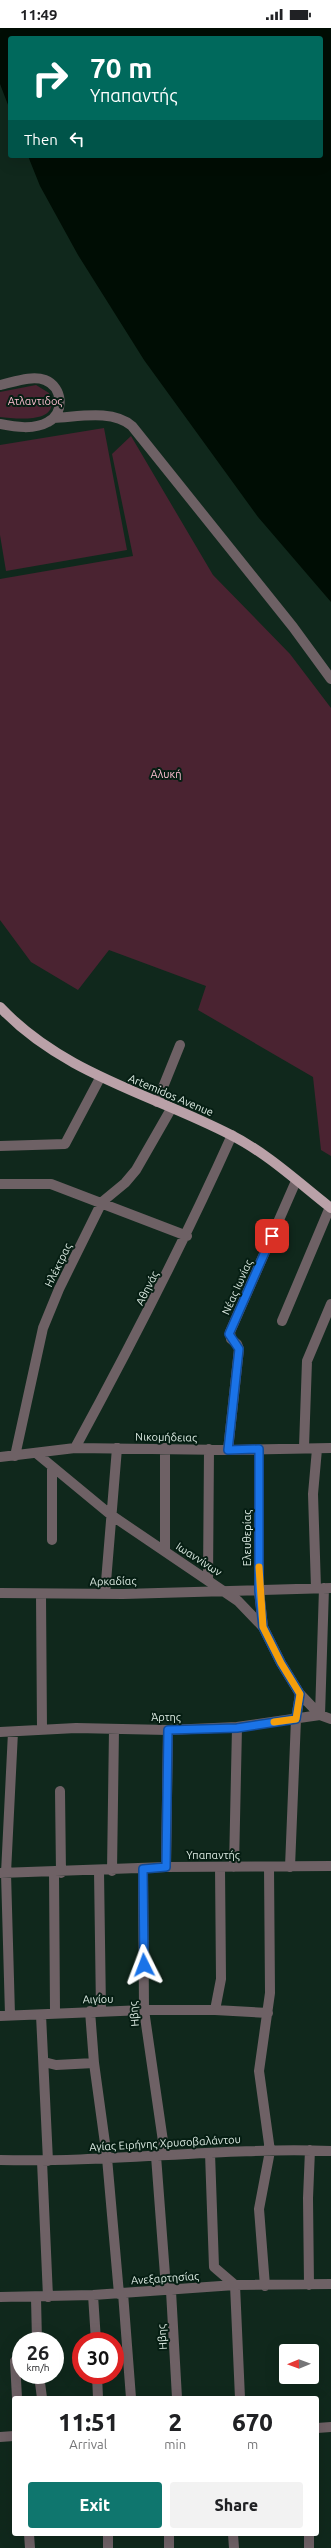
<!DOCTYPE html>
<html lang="en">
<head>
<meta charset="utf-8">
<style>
  :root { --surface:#fff; --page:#f2f2f2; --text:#202124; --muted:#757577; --accent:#0f766e }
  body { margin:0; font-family:Ubuntu,sans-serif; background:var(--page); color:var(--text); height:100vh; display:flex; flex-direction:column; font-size:15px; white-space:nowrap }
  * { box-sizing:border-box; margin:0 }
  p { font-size:13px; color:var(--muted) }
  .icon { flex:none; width:22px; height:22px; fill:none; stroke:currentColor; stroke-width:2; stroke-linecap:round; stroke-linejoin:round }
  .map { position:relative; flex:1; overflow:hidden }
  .panel { position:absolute; left:12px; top:2368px; width:307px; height:140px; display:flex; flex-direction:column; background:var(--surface); border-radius:4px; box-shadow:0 4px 16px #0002 }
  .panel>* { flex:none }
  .guide { position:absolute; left:8px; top:8px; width:315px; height:122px; border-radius:4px; box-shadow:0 4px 16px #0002; background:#00695c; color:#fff; overflow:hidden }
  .needle { width:26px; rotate:269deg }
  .tools { position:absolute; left:279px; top:2316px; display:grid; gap:8px }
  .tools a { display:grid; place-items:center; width:40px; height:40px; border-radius:4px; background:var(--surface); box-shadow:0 4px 16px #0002; font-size:20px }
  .speed { position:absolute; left:12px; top:2304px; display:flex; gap:8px; font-size:20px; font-weight:700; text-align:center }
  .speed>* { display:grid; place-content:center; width:52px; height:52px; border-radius:50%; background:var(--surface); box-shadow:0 4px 16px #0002; line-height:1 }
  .speed small { font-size:10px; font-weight:400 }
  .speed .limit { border:6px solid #d22; background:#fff; color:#111 }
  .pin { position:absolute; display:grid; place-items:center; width:34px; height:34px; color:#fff; margin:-17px; border-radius:8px; box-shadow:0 2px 6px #0006 }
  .me { position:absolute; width:44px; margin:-22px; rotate:357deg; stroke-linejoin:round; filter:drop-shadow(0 0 3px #0008) }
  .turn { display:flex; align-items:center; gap:14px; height:84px; padding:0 16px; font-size:18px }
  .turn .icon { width:52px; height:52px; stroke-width:2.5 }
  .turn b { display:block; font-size:28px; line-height:34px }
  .then { display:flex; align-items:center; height:38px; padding:0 16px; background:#0003; gap:8px; font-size:15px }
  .eta { display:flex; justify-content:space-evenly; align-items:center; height:68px; text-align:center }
  .eta b { font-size:24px; font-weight:800; line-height:28px }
  .action { display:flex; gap:8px; margin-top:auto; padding:8px 16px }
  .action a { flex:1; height:46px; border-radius:4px; background:var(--accent); color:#fff; font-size:16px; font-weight:800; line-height:46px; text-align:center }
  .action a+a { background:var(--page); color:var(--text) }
  .status { display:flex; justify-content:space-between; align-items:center; height:28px; padding:0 20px; background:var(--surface); direction:ltr }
  .status svg { height:11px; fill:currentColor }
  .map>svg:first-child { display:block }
  .green { fill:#4a2331 }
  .water { fill:#000d04 }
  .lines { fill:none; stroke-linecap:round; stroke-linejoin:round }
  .minor { stroke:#6e6165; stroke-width:10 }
  .major { stroke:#baa1a8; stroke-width:10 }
  .route-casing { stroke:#114b97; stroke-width:10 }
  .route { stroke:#1a73e8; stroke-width:7 }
  .slow { stroke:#f59e0b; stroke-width:7 }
  .labels { text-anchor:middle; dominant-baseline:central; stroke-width:4; stroke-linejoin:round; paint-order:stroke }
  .park-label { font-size:11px; fill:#febfd2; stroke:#061e13 }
  .street-label { font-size:11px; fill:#ddebe3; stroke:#061e13 }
</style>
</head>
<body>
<div class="status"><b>11:49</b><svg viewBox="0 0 49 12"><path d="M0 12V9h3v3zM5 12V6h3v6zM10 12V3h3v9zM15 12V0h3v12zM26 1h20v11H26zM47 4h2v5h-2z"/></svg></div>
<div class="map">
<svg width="331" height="2520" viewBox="0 0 331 2520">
  <rect width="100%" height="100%" fill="#10281c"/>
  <path class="green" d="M36,357L49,365C63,396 18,391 0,389V364Z
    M104,400L127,522L6,543L0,507V417Z
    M131,408L213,547L290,626L331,680V1128L321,1122L313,1049L198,982L206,958L109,922L78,962L31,934L0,892V551L133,528L112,426Z"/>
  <path class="water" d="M0,0H331V574L258,489L144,332L78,227L40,158L28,128H321V10H10V82L0,56Z"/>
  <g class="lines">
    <path class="minor" d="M0,357C14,354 32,347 45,352C63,359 65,385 48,394C34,402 15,399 0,396
      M54,390C78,389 112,381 132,398L293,599L331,651
      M157,1074L180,1017
      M0,1118L65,1116L100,1050
      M0,1156H51L187,1208
      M282,1293L330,1179
      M304,1419L307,1333L331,1276
      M75,1420C131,1317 184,1214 232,1107
      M259,1421V1563L263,1599
      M228,1422L239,1321L237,1316L231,1311L230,1304L296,1153
      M36,1425L111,1487L238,1573L263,1599L281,1635L300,1666L296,1691L290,1839
      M15,1428L43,1300L59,1261L102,1174L125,1155L136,1142L171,1081
      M0,1429L75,1420L228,1422L331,1420
      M52,1512V1439
      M165,1523V1420
      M208,1552L209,1421
      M316,1560L313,1466L317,1421
      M0,1565L123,1566L331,1560
      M105,1566L117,1420
      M41,1567L42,1702
      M300,1666L320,1687
      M320,1687L324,1560
      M0,1704L76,1700L168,1702L237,1699L320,1687L331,1691
      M60,1763L61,1845
      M166,1839L168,1702
      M234,1839L237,1699
      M143,1841L144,1982L165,2127
      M99,1843L101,1983
      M112,1843L114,1701
      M54,1844L55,1985
      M0,1845L166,1839L331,1838
      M215,1982L221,1951L220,1839
      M90,1983L94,2035L107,2130L119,2266
      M10,1987L6,1845L13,1704
      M41,1987L48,2133
      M0,1988L144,1982H215L268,1985
      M44,2034L56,2037L94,2035
      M210,2125L214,2239L235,2257L240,2370
      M156,2128L165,2247L171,2263L177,2370
      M0,2132C110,2135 221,2119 331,2123
      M42,2133L48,2269
      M309,2257L308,2170L310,2122
      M265,2258L259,2181L270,2123L259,2043L270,1965L269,1839
      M123,2265L131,2370
      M93,2267L96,2313
      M0,2269L93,2267L235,2257L331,2256
      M36,2270L37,2313
      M15,2333L17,2370
      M39,2347L42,2370
      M97,2347L98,2370
      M317,2400L331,2399
      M0,2409L14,2408
      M29,2506L30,2520
      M108,2506V2520
      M169,2506V2520
      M233,2506L234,2520
      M309,2506V2520"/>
    <path class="major" d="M0,979C63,1046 152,1066 231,1107C267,1125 299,1155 331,1180"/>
  </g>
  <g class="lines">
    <defs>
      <path id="route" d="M144,1937L143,1841L166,1839L168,1702L237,1700L296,1691L300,1666L281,1635L263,1599L259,1563V1421L228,1422L239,1321L229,1306L272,1208"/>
    </defs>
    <use href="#route" class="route-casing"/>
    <use href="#route" class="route"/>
    <path class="slow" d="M259,1539L263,1599L281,1635L300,1666L296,1691L274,1694"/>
  </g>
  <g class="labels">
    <g class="park-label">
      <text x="35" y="373">Ατλαντιδος</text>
      <text x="166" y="746">Αλυκή</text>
    </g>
    <g class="street-label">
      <text transform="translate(171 1067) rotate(23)">Artemidos Avenue</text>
      <text transform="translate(58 1237) rotate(-64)">Ηλέκτρας</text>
      <text transform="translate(237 1259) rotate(-66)">Νέας Ιωνίας</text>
      <text transform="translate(147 1260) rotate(-63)">Αθηνάς</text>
      <text transform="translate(166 1409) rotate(1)">Νικομήδειας</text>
      <text transform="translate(247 1510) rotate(-90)">Ελευθερίας</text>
      <text transform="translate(199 1531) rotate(33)">Ιωαννίνων</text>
      <text transform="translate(113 1553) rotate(-1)">Αρκαδίας</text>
      <text x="166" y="1689">Άρτης</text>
      <text x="213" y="1827">Υπαπαντής</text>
      <text transform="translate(98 1971) rotate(-1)">Αιγίου</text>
      <text transform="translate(134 1986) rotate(-95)">Ηβης</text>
      <text transform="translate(165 2115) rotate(-3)">Αγίας Ειρήνης Χρυσοβαλάντου</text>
      <text transform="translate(165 2250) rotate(-4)">Ανεξαρτησίας</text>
      <text transform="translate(162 2309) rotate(-94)">Ηβης</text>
    </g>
  </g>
</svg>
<div class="tools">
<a><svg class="needle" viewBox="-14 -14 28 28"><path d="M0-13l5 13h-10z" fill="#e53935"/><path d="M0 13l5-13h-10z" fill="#757577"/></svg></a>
</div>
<div class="speed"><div>26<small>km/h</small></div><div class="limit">30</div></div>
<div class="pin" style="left:272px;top:1208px;background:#d93025"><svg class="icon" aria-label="arrive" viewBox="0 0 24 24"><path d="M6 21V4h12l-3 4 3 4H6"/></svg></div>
<svg class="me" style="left:144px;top:1937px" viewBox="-20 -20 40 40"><path d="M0-17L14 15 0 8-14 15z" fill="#1a73e8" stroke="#fff" stroke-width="4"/></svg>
<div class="guide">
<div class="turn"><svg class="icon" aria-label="right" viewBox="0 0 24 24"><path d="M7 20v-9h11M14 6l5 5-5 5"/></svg><div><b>70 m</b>Υπαπαντής</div></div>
<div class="then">Then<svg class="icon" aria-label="left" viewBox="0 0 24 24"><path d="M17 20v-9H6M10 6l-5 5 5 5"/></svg></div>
</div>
<section class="panel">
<div class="eta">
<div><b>11:51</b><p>Arrival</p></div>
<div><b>2</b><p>min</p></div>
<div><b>670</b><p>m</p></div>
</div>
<div class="action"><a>Exit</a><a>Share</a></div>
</section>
</div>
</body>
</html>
